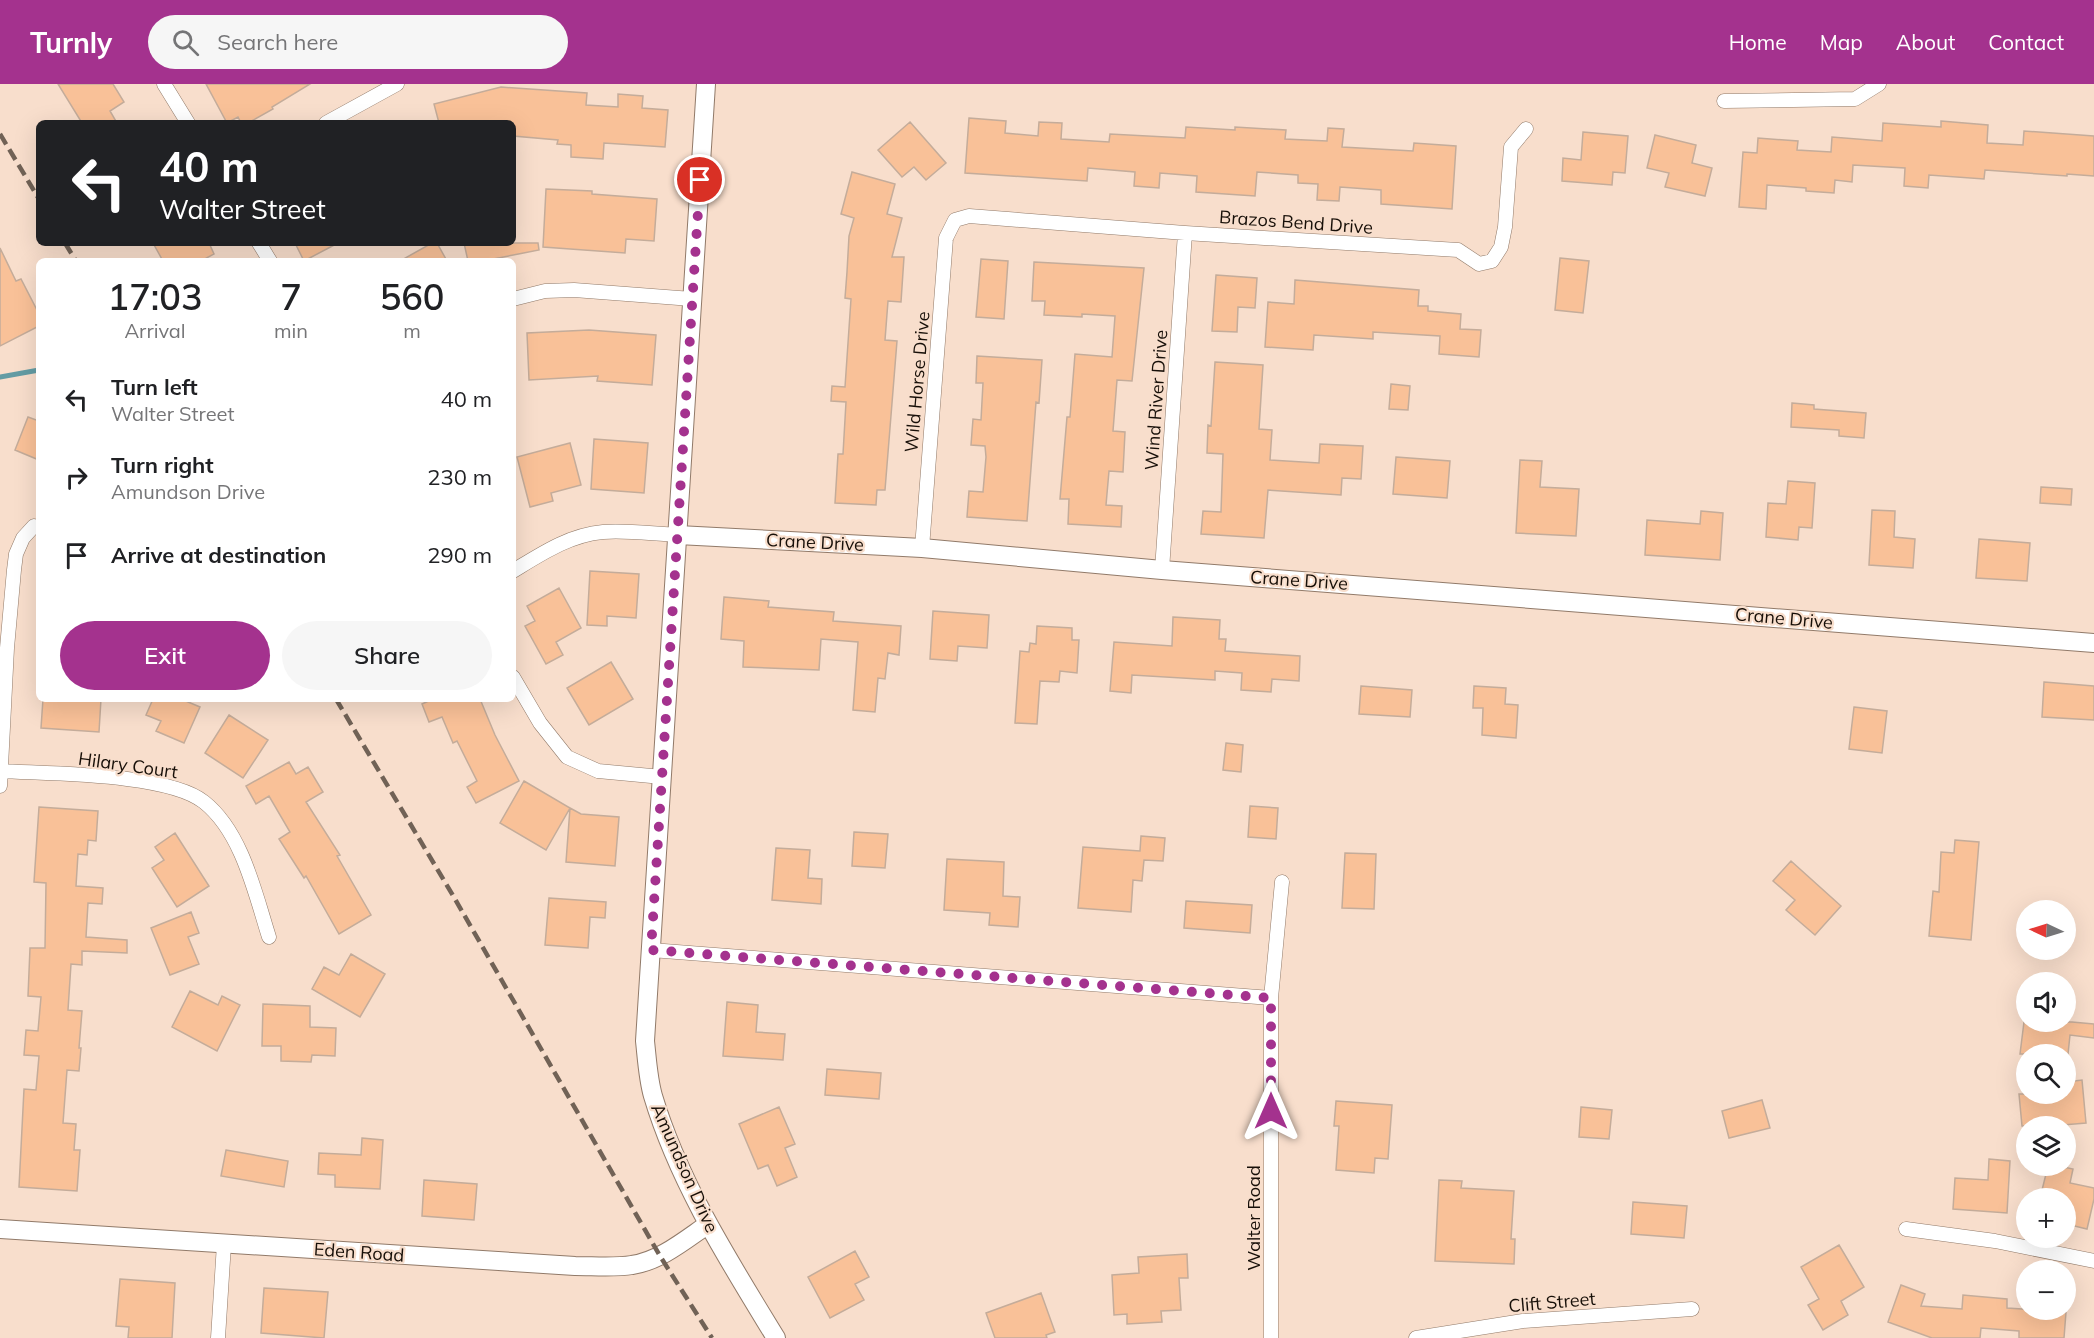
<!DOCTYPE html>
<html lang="en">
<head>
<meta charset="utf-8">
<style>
  :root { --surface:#fff; --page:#f6f6f6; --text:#202124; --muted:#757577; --accent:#a4328e }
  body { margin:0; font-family:Mulish,sans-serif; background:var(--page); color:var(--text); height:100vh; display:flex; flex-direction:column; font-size:22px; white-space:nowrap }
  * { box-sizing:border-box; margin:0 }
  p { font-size:20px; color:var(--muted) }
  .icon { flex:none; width:33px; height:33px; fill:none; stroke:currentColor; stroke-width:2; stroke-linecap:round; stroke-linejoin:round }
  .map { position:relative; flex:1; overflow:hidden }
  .sheet { position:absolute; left:36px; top:174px; width:480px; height:444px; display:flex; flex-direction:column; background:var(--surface); border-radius:9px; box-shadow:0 6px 24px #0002 }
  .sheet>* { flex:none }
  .hud { position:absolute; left:36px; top:36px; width:480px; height:126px; border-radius:9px; box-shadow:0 6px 24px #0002; background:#202124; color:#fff; overflow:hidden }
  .needle { width:39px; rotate:274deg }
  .buttons { position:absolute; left:2016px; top:816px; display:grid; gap:12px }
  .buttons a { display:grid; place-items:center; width:60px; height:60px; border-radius:50%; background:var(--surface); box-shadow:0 6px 24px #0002; font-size:30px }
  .pin { position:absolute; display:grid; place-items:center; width:51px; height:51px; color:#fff; margin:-26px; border:3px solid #fff; border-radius:50%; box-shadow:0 2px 6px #0007 }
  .me { position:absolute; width:66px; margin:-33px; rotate:0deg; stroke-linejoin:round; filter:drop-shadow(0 0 4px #0008) }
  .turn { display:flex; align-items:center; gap:21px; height:126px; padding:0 24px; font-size:27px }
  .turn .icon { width:78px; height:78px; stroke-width:2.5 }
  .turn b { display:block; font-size:42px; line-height:51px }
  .eta { display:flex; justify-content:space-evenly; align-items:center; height:102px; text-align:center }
  .eta b { font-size:36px; font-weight:600; line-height:42px }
  .primary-button { display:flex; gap:12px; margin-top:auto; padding:12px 24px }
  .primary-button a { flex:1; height:69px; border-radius:36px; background:var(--accent); color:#fff; font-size:24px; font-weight:600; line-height:69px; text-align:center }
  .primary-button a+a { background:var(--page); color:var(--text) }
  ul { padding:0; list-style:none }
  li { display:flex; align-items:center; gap:18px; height:78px; padding:0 24px }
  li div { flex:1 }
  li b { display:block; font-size:22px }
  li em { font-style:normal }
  header { display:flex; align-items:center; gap:36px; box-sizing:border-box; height:84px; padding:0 30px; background:var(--accent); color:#fff }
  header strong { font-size:28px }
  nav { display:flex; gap:33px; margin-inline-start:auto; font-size:21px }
  .search { width:420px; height:54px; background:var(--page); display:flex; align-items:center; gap:15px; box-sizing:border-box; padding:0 21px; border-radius:33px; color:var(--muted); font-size:22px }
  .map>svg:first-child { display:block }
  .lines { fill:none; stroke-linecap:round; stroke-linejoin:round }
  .stream { stroke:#639ca4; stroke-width:5 }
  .building { fill:#f9c198; stroke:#c4ac9a; stroke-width:1.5 }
  .minor-casing { stroke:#917a69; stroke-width:15 }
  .tertiary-casing { stroke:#917a69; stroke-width:20 }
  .minor { stroke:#fff; stroke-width:14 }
  .tertiary { stroke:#fff; stroke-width:18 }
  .rail { stroke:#716256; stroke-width:4.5; stroke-dasharray:12 6; stroke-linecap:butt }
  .route { stroke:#a4328e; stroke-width:10; stroke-dasharray:0 18 }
  .labels { text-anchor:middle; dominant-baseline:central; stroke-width:4.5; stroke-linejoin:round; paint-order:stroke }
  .street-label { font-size:18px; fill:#170f08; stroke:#f8decc }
</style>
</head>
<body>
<header>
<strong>Turnly</strong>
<div class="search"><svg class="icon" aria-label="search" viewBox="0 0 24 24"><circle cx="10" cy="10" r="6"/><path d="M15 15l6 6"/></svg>Search here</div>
<nav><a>Home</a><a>Map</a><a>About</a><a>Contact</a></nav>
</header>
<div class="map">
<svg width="2094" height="1254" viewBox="0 0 2094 1254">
  <rect width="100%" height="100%" fill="#f8decc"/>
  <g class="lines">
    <path class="stream" d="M0,293L39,286"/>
  </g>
  <path class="building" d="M58,0H113L124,18L110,27L117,39H82Z
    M206,0H310L272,23L273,25L248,39H241L238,33L227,39Z
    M501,3L587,9L586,21L618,23V10L643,12L642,24L668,26L665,63L604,59L603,75L571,73V61L557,60L558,56L513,52V39H439L434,20Z
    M969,34L1006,37L1005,49L1038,52L1039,38L1062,39L1061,55L1109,58L1110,50L1185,54L1186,43L1235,46V43L1286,46L1285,55L1327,57L1328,44L1344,45L1342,63L1413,67L1414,59L1456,62L1452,125L1381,120V106L1340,103L1339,117L1317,116L1318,100L1298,99V91L1257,88L1255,112L1196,108L1197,92L1160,89L1159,104L1134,102L1135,88L1088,84L1087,97L965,89Z
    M1941,37L1988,41L1987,59L2023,61L2024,47L2094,52V92L2067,90V92L1985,86L1984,95L1929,91L1928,104L1904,102L1905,84L1853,81L1852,98L1835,96L1834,109L1806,107V104L1767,101L1766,125L1739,123L1743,68L1757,69L1758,54L1798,57L1797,66L1831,68L1832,53L1882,57L1883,39L1941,43Z
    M910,38L946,79L926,96L914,83L902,93L878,66Z
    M1583,48L1628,52L1625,89L1613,88L1612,101L1562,97L1563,74L1581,76Z
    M1655,51L1696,61L1692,79L1712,84L1705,112L1665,103L1669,89L1647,84Z
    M852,88L895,100L887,130L902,134L892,173H904L901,218L888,217L885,256L897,257L885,406H877L876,421L835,419L838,370H843L846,318L831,317L832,302L845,303L851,215L845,214L847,188L849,152L854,134L841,130Z
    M546,105L592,107V110L657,115L654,157L626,155L625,169L543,163Z
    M153,159H209L214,170L201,177H163Z
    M295,159H338L304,177Z
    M432,159H437L447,177H400Z
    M464,159H538L539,166L483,177H468Z
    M0,164L16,197L21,195L39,230V242L0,262Z
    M1560,174L1589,177L1583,229L1555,226Z
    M981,175L1008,177L1004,235L976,233Z
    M1034,178L1144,184L1132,297L1117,296L1113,347L1125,348L1123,388L1109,387L1106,421L1122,422L1121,443L1068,440L1069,415H1060L1067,333H1070L1075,270L1112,273L1115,232L1082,230V233L1044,231L1045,217H1032Z
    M1216,191L1257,194L1255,224L1238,223L1237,248L1212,247Z
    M1295,196L1419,206L1418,222H1428V227L1461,230L1460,245L1481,246L1479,273L1439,270L1440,252L1373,248V255L1314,251L1313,266L1265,263L1268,218L1294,220Z
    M589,246L656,251L652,301L597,297L598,292L529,296L527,249Z
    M977,272L1042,276L1039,319L1036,318L1027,437L967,433L969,407L983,408L986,373L985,362L971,361L973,335L981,336L983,299H976Z
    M1215,278L1263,281L1259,345L1272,346L1270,376L1319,379L1320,360L1363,362L1361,395L1342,394L1341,411L1268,406L1264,454L1201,450L1203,427L1221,428L1223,370L1207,369L1208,341L1211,342Z
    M1391,300L1410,302L1408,326L1389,325Z
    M1792,319L1814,321V325L1866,329L1864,354L1839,352V346L1791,343Z
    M28,333L39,337V376L15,366Z
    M594,355L648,359L644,409L591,405Z
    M570,359L581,401L551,409L553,417L530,423L517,373Z
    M1396,373L1450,377L1447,414L1393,410Z
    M1520,376L1542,377L1540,403L1579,405L1576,452L1516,449Z
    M1788,397L1815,399L1812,444L1799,443L1798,456L1766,453L1768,419L1786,420Z
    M2041,403L2072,405L2071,421L2040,419Z
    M1872,426L1895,427L1894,453L1915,455L1913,484L1869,481Z
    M1701,427L1723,429L1720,476L1645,471L1647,436L1700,440Z
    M1979,455L2030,459L2027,497L1976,494Z
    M590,487L639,490L636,534L607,532V542L587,541Z
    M559,504L581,544L556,558L563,571L546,580L525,542L535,537L527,522Z
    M724,513L769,517L768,523L834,528L833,537L901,542L899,571L888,569L885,595L878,594L875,628L853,626L858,558L821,555L819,586L743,583L744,557L721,555Z
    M933,527L989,531L987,564L958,562L957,577L930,575Z
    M1173,533L1220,536L1219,555H1226L1225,567L1300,572L1299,597L1272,595L1271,608L1241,606L1242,589L1215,587V596L1132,591L1131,609L1110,607L1114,558L1172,562Z
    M1037,542L1072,544V556H1079L1077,589L1060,587L1059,598L1040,597L1037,640L1015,639L1020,567L1029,568L1030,559L1036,560Z
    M611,578L633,615L589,641L567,604Z
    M2044,598L2094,602V636L2042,633Z
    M1361,602L1412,606L1410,633L1359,630Z
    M1474,602L1506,604L1505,620L1518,621L1516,654L1482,651L1483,624H1473Z
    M43,615H101L99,648L41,644Z
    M153,615H181L200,623L184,659L156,647L161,637L146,631Z
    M433,615H480L495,651L519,697L476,719L467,703L477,697L457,657L453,659L442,633L429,638L422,620Z
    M1854,623L1887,627L1882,669L1849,665Z
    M229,631L268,656L243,694L205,669Z
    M1226,659L1243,661L1241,688L1223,686Z
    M289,678L296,690L308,683L323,708L306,718L340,771L337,772L371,831L339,850L306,792L304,794L279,755L290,748L269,712L256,720L246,702Z
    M524,697L570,724L546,766L500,739Z
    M1250,722L1278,724L1276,755L1248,753Z
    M39,723L98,727L96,757L88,756L87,771L78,770L76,802L103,804L102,820L88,819L86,853L127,856V869L82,867V881L71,880L68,926L82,927L79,964H81L79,987L67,986L63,1039L76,1040L74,1066H80L77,1107L19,1103L24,1005L36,1006L39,972L24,971L26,946L38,947L41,913L28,912L30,864H45L46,799L34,798Z
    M570,724L581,730L619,733L615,782L566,778Z
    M854,748L888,750L885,784L852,782Z
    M175,749L209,802L177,823L152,784L164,776L155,763Z
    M1141,752L1165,754L1163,777L1144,776L1142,797L1133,796L1131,828L1078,824L1083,763L1140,767Z
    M1955,756L1979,758L1971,856L1929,852L1933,807L1939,808L1941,768L1954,769Z
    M776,764L810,766L808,794L822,795L821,820L772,816Z
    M1345,769L1376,770L1374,825L1342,824Z
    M947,775L1004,778L1003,812L1020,813L1018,843L989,841L990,829L944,826Z
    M1791,777L1841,822L1815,851L1786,826L1795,816L1773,797Z
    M549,814L606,818L605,834L590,833L588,864L545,861Z
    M1186,817L1252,821L1250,849L1184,844Z
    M191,828L199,849L188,853L199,880L170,891L151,844Z
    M351,870L385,890L360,933L312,905L324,883L339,891Z
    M190,907L218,921L222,912L240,921L217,967L172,943Z
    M727,918L758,921L756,948L785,950L783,976L723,972Z
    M263,920L310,922V943L336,944L335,972L312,971L311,978L281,977V962H262Z
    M2024,938H2072L2094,940V954L2070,951L2068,970H2020Z
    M827,985L881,989L879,1015L825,1011Z
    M2082,996L2086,1039L2062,1041L2063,1042H2022L2019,1010H2066V998Z
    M1762,1016L1770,1044L1729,1054L1722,1027Z
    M1336,1017L1392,1021L1388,1075L1375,1074L1374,1089L1336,1086L1339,1042H1334Z
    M779,1023L795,1060L785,1064L797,1093L777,1102L768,1081L758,1085L739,1040Z
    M1581,1023L1612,1026L1609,1055L1579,1053Z
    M362,1054L383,1056L380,1105L335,1103V1091L318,1090L319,1069L361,1071Z
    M226,1066L288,1077L284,1103L221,1092Z
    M1989,1075L2010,1077L2007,1129L1953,1125L1955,1094L1988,1096Z
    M2048,1082H2059L2073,1085L2070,1099L2094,1104V1115L2087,1145L2066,1140V1114H2040Z
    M424,1096L477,1100L474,1136L422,1132Z
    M1439,1096L1462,1097L1461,1104L1514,1107L1511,1155H1515L1514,1180L1435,1177Z
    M1633,1118L1687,1122L1684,1154L1631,1150Z
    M1839,1161L1864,1203L1841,1217L1848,1231L1823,1246L1808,1221L1819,1215L1801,1183Z
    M855,1167L869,1193L855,1200L864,1216L830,1234L808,1193Z
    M1187,1170L1188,1194H1179L1181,1226L1161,1227L1162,1238L1127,1240V1230L1114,1231L1112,1191L1139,1189L1138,1173Z
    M120,1195L175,1199L172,1254H128L129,1243L116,1242Z
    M1901,1201L1925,1210L1921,1222L1962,1225L1963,1211L2007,1215V1224L2066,1228L2064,1254H2019V1247L1981,1244L1980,1254H1932L1888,1238Z
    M264,1204L328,1208L324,1254L261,1249Z
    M1041,1209L1055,1248L1046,1251L1047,1254H995L986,1229Z"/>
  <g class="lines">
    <defs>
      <path id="minor" d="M164,0L188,39
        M1724,17L1855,15L1879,0
        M326,39L397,0
        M259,159L270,177
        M513,215L545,207L574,206L692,215
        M922,464L946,154L955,136L969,132L1185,149L1458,166L1479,180L1492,177L1501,163L1505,143L1511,63L1526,45
        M1162,486L1185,149
        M513,487C541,470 569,451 603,448C627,446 653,450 678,451
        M513,593L540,639L567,673L598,687L662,693
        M1,687C49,690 168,689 204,718C242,748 255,809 269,853
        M0,702L7,564L14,486L16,470L23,454L34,442
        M651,866L1271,914
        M1906,1145L1995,1157L2094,1177
        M218,1254L224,1160
        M1271,1254V914L1282,798
        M1416,1254L1523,1237L1692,1225"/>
      <path id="tertiary" d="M706,0L645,957C647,975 648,995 653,1012C679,1099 729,1177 776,1254
        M678,451L922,464L1162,486L2094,559
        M0,1145L575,1182C594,1182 614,1184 632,1181C660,1177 685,1156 707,1141"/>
    </defs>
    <use href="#minor" class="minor-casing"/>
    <use href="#tertiary" class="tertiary-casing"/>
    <use href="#minor" class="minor"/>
    <use href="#tertiary" class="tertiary"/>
    <path class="rail" d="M0,50L39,115
      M65,159L76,177
      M336,615L455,815L660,1172L712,1254"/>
  </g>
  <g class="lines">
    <path class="route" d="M700,96L651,866L1271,914V1027"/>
  </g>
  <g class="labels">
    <g class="street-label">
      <text transform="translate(1296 138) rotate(4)">Brazos Bend Drive</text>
      <text transform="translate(917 298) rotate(-85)">Wild Horse Drive</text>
      <text transform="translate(1156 316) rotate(-86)">Wind River Drive</text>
      <text transform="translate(815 458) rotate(3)">Crane Drive</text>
      <text transform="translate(1299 496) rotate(4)">Crane Drive</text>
      <text transform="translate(1784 534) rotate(5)">Crane Drive</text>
      <text transform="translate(128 681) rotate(8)">Hilary Court</text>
      <text transform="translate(685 1084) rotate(66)">Amundson Drive</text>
      <text transform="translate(1253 1134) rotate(-90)">Walter Road</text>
      <text transform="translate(359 1168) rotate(4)">Eden Road</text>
      <text transform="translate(1552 1218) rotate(-5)">Clift Street</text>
    </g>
  </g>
</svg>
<div class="buttons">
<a><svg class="needle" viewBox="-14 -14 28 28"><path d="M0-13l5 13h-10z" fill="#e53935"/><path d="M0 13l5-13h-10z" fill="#757577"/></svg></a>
<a><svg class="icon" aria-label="sound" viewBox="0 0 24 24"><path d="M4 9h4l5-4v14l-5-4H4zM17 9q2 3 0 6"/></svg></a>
<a><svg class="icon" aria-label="search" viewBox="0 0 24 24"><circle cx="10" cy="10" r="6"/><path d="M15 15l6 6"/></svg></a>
<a><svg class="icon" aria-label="layers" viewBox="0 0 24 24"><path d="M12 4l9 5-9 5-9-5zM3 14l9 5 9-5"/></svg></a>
<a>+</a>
<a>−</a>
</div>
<div class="pin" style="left:700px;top:96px;background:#d93025"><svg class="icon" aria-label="arrive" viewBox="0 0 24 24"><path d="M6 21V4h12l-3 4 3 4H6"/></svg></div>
<svg class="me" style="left:1271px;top:1027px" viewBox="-20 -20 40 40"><path d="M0-17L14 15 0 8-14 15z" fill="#a4328e" stroke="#fff" stroke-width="4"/></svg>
<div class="hud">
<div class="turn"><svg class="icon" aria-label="left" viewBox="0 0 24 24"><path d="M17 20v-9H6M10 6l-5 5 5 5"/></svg><div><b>40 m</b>Walter Street</div></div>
</div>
<section class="sheet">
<div class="eta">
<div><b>17:03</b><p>Arrival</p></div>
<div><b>7</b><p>min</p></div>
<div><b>560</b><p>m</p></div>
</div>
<ul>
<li><svg class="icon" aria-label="left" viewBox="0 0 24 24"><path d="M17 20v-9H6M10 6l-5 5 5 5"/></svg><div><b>Turn left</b><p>Walter Street</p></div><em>40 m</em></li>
<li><svg class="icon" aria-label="right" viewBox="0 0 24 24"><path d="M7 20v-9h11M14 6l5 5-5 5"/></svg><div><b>Turn right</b><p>Amundson Drive</p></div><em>230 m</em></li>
<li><svg class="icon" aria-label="arrive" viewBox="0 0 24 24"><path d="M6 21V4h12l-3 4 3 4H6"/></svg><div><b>Arrive at destination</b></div><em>290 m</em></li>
</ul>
<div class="primary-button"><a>Exit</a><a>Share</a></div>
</section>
</div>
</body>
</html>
